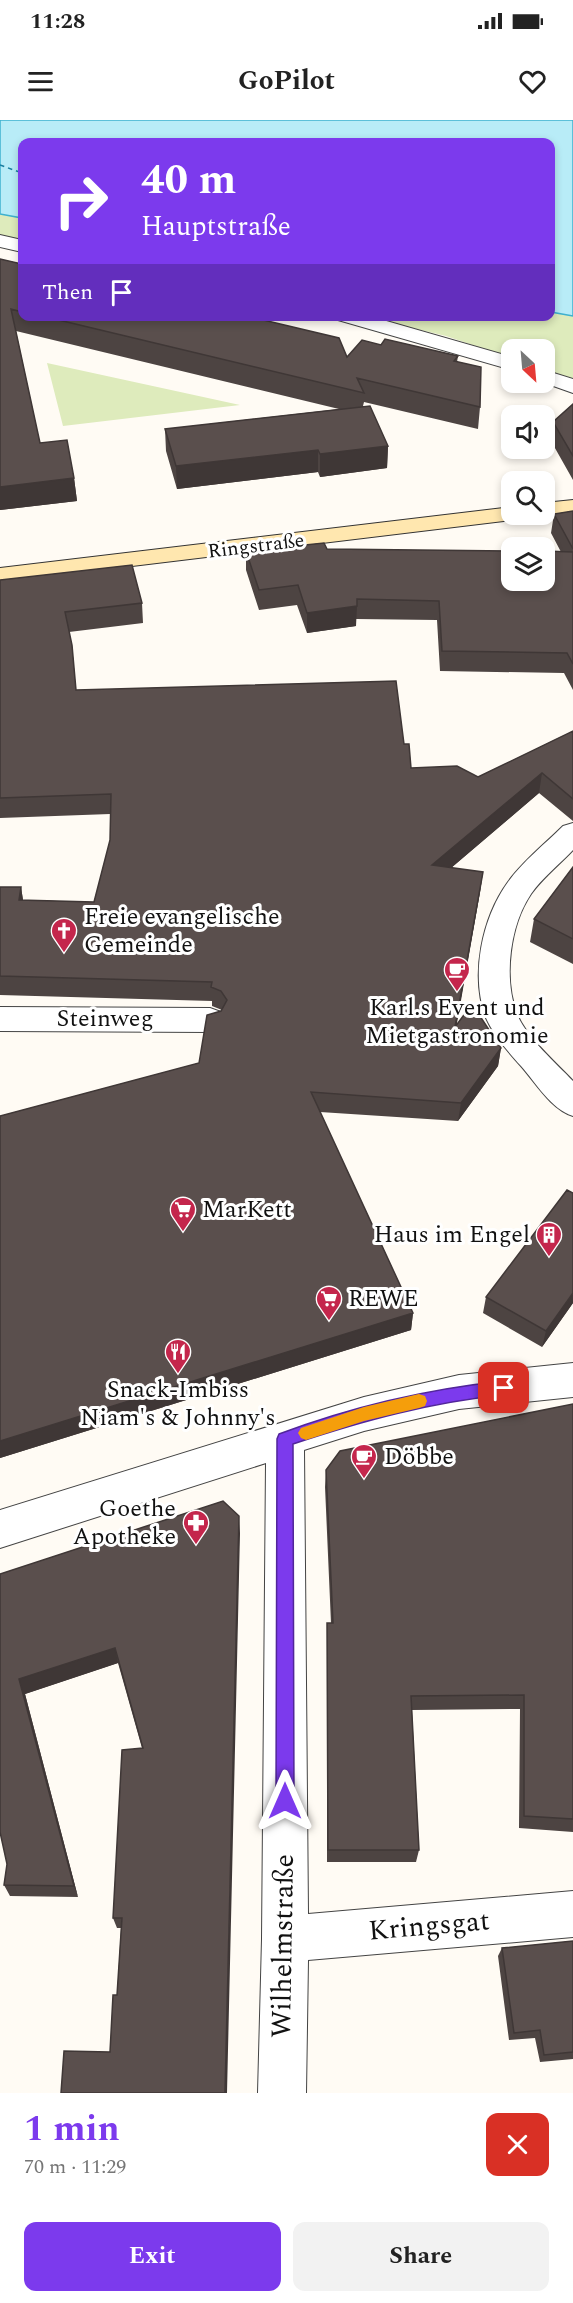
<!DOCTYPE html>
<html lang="en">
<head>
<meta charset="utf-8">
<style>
  :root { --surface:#fff; --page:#f2f2f2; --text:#222; --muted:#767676; --accent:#7c3aed }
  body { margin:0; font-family:Spectral,serif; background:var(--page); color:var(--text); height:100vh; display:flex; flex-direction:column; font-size:22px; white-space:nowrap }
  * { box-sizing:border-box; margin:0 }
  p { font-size:20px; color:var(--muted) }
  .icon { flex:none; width:33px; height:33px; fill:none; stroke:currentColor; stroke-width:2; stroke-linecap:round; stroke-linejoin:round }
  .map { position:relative; height:1973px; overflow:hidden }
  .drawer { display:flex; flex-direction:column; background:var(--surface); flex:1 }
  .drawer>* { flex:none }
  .banner { position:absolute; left:18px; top:18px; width:537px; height:183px; border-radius:12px; box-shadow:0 3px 9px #0003; background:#7c3aed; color:#fff; overflow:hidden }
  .needle { width:39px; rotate:154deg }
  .buttons { position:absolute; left:501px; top:219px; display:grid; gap:12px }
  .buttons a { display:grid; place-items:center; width:54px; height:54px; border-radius:12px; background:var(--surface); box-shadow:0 3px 9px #0003; font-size:30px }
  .pin { position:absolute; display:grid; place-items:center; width:51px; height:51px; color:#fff; margin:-26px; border-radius:12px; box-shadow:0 3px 9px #0006 }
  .me { position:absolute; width:66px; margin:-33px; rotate:0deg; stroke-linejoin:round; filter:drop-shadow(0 0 4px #0008) }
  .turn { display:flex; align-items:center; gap:21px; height:126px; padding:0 24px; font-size:27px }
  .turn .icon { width:78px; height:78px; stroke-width:2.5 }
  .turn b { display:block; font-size:42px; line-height:51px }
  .then { display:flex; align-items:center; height:57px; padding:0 24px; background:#0003; gap:12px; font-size:22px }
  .round { display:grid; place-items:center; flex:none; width:63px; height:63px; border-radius:12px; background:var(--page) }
  .overview { display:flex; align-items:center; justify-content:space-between; height:102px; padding:0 24px }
  h1 { font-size:36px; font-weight:700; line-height:45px; color:var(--accent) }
  .action { display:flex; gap:12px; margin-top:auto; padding:12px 24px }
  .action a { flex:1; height:69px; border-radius:12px; background:var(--accent); color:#fff; font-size:24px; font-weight:700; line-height:69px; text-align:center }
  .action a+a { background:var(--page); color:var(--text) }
  .status { display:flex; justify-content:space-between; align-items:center; height:42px; padding:0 30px; background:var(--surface); direction:ltr }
  .status svg { height:16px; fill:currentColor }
  header { display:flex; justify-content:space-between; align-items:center; height:78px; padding:0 24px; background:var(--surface); font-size:27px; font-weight:700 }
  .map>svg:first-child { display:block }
  .green { fill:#deebbc }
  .water { fill:#b8ecf7; stroke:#3eb1cf; stroke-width:1.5 }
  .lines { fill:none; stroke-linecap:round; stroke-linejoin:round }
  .ferry { stroke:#177d9f; stroke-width:1.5; stroke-dasharray:4.5 4; stroke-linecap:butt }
  .street-casing { stroke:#444; stroke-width:2 }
  .secondary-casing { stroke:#333; stroke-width:2 }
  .street { fill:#fff; fill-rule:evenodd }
  .secondary { fill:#ffe7af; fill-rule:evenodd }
  .wall { fill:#4d4442 }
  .shaded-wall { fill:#3f3736 }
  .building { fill:#5a4f4d; stroke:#3f3736; stroke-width:1.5 }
  .route { fill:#7c3aed; stroke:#51269a; stroke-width:1.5 }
  .slow { fill:#f59e0b }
  .labels { text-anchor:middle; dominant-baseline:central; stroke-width:6; stroke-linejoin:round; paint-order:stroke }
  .far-street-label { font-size:20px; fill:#111; stroke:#fff }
  .poi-label { font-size:24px; fill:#111; stroke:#fff; text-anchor:start }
  .street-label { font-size:24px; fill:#111; stroke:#fff }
  .near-street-label { font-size:28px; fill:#111; stroke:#fff }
</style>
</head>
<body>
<div class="status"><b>11:28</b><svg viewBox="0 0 49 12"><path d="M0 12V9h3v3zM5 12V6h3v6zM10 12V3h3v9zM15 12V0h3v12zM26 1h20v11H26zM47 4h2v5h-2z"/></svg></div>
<header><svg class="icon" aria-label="menu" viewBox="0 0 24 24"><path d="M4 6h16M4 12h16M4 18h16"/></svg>GoPilot<svg class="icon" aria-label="heart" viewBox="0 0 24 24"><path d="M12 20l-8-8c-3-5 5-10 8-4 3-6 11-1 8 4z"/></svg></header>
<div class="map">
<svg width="573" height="1973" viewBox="0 0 573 1973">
  <rect width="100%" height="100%" fill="#fffbf4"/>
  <path class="green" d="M0,94L22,98V123L0,118Z
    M551,192L573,196V260L545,250L544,230H512L511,238L446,216L366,197L550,196Z
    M47,243L240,285L63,306Z"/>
  <path class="water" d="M0,0H573V196L551,192L550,22H22V98L0,94Z"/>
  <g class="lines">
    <path class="ferry" d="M0,45L22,53"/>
    <defs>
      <path id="street" d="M0,115L22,120V132L0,127Z
        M335,196H369L512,237V250L338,200Z
        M544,250L573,259V273L542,262H544Z
        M573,703V730C560,744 542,758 531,774C510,805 503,858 517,894C526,917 556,943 573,961V996C551,989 536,963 521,946C509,933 493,914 486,898C470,855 482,798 508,762C523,741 545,724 563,706Z
        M0,887L210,888L221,892L226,900L221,908L210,912L0,911Z
        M573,1243V1277L459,1289L364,1311L304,1330L308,1794L573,1771V1817L308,1840L306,1973H258L262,1819L266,1343L0,1428V1390L364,1277L459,1255Z"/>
      <path id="secondary" d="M573,380V394L544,397L535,394H544V383Z
        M512,387V394H524L520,399L0,462V448Z"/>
    </defs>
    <use href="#street" class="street-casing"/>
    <use href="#secondary" class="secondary-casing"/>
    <use href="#street" class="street"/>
    <use href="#secondary" class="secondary"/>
  </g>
  <path class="wall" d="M0,139L22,144V196H247L347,237L381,225L458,236L457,242L480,287L478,309L364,282L363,286L388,326L387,348L320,357L318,352L177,369L166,331L165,309L339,289L16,211L40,323L74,358L77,381L0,390Z
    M573,284V360L551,321L553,302Z
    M573,391V570L564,553L440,551L437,500L356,499V506L307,513L297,485L259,490L246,450V431L327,429L561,432L551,413L554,394Z
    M0,460L142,483L143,503L69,512L72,525L76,570L404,624L411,648L478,657L573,611V701L539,673L451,748L483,752L480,772L456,905L501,928L498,946L458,1001L320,992L413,1193L411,1210L0,1338V996L199,943L222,890L212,886V881L0,875V767H21L23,780L94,782L110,720V694L0,698Z
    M573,747V844L530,822L534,799Z
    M486,1177L573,1183L542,1227L483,1193Z
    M573,1284V1712L519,1708L520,1589L412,1590L419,1730L416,1742H327V1503H331L325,1367L326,1350Z
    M240,1413L110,1932L117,1875L121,1808H117L113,1798L142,1628L118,1543L25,1574L78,1777L10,1776L4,1765L7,1744L0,1454Z
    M573,1821V1939L540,1942L535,1918L509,1920L498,1836L502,1828Z"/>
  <path class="shaded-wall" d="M388,326L387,348L320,357V334Z
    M318,330V352L177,369L176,346Z
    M74,358L77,381L0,390V367Z
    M357,486L356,506L307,513V493Z
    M542,653L539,673L431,765L432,745Z
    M483,752L480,772L453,926L455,907Z
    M21,767L24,787L19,780Z
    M501,928L498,946L458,1001L461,983Z
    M573,1173V1183L542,1227L546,1211Z
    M413,1193L411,1210L0,1338V1321Z
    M239,1396L240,1413L227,1973H225Z
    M115,1528L118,1543L25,1574L78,1777L74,1766L19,1559Z"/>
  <path class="building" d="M0,139L22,144V192L11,189L40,323L67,320L74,358L0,367Z
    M42,196H247L339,218L347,237L362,220L381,225L385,219L458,236L454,241L481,247L480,287L357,258L364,273Z
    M573,284V336L553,302Z
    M370,286L388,326L320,334L318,330L176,346L165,309Z
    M573,391V429L554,394Z
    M324,423L327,429L512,431V460H544V431L573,432V544L567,533L442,531L439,481L357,479V486L307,493L298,465L259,470L246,431Z
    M132,445L142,483L65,492L72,525L76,570L396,561L404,624H409L411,648L457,646L478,657L573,611V679L542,653L432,745L483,752L455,907L472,884L501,928L461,983L311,972L413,1193L0,1321V996L199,943L207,895L221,891L227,880L221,871L211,867L212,862L0,856V767H21L19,780L94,782L110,720L111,674L0,678V460Z
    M573,747V819L534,799Z
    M567,1070L573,1073V1173L546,1211L486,1177Z
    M573,1284V1699L524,1696V1575L411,1576L419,1730H328L327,1503H333L326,1350L340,1331Z
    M223,1381L239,1396L225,1973H61L64,1931L110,1932L113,1875H117L122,1798H113L122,1630L143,1628L115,1528L19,1559L74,1766L4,1765L7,1744L0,1712V1454Z
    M573,1821V1932L544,1935L540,1910L514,1913L502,1828Z"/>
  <path class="route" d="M504,1261L510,1263L512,1268L510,1273L504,1275C431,1282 362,1301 293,1324L294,1681L291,1687L285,1690L279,1687L276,1681L277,1319L279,1314C351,1287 428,1269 504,1261Z"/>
  <path class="slow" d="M419,1274L425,1276L427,1281L425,1286L419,1288L364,1301L306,1320L301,1318L298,1313L301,1308L364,1287Z"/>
  <defs>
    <symbol id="church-pin" viewBox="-11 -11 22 30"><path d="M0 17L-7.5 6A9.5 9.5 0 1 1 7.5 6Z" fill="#c4264c" stroke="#fff"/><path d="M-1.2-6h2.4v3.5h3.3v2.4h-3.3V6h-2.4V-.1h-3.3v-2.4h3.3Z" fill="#fff"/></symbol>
    <symbol id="cafe-pin" viewBox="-11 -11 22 30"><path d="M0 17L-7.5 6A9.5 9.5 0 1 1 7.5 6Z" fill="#c4264c" stroke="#fff"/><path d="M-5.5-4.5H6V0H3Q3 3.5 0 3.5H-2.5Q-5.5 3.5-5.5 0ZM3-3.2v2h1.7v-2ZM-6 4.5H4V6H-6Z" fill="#fff"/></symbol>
    <symbol id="supermarket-pin" viewBox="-11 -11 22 30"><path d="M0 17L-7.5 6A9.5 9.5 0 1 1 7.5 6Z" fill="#c4264c" stroke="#fff"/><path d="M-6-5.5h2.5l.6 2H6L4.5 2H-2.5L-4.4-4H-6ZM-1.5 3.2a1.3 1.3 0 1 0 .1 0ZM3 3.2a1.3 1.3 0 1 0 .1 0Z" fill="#fff"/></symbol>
    <symbol id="building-pin" viewBox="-11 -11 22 30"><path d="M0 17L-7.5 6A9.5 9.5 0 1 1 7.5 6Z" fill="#c4264c" stroke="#fff"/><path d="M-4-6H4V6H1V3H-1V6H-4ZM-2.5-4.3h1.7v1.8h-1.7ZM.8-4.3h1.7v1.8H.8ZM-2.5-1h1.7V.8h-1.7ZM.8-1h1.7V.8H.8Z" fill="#fff"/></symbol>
    <symbol id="restaurant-pin" viewBox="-11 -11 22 30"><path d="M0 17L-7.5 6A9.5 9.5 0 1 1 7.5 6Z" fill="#c4264c" stroke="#fff"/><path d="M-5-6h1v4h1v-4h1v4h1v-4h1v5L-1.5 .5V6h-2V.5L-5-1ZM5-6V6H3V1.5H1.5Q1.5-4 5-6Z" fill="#fff"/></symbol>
    <symbol id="pharmacy-pin" viewBox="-11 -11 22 30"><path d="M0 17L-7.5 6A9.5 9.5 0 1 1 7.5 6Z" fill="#c4264c" stroke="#fff"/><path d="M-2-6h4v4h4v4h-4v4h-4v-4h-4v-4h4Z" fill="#fff"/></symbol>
  </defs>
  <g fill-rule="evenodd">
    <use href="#church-pin" x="49" y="796" width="30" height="40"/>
    <use href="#cafe-pin" x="442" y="835" width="30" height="40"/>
    <use href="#supermarket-pin" x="168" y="1075" width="30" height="40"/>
    <use href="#building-pin" x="534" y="1100" width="30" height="40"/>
    <use href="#supermarket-pin" x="314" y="1164" width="30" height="40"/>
    <use href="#restaurant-pin" x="163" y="1217" width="30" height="40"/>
    <use href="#cafe-pin" x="349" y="1322" width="30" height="40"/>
    <use href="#pharmacy-pin" x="181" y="1388" width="30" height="40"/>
  </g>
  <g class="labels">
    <g class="far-street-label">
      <text transform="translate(256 426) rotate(-7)">Ringstraße</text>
    </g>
    <g class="poi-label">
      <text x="84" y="797">Freie evangelische<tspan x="84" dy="28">Gemeinde</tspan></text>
      <text x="457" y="888" text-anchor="middle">Karl.s Event und<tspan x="457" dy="28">Mietgastronomie</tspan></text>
      <text x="202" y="1090">MarKett</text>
      <text x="530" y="1115" text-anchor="end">Haus im Engel</text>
      <text x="348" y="1179">REWE</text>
      <text x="178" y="1270" text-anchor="middle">Snack-Imbiss<tspan x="178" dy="28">Niam's &amp; Johnny's</tspan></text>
      <text x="384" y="1337">Döbbe</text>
      <text x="176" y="1389" text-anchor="end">Goethe<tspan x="176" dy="28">Apotheke</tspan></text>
    </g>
    <g class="street-label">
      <text x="105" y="899">Steinweg</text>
    </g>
    <g class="near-street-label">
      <text transform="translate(429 1806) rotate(-5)">Kringsgat</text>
      <text transform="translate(283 1826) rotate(-89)">Wilhelmstraße</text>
    </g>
  </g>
</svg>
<div class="buttons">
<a><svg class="needle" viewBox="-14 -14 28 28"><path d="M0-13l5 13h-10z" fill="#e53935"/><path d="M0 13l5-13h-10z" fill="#767676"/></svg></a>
<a><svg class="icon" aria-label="sound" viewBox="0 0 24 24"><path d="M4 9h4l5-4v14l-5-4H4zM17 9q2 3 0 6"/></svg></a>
<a><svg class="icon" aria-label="search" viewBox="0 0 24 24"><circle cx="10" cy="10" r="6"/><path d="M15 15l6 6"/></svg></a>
<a><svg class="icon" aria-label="layers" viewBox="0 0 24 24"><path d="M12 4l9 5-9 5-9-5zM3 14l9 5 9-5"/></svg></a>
</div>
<div class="pin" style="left:504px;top:1268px;background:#d93025"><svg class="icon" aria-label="arrive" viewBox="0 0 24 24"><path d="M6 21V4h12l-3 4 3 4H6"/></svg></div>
<svg class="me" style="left:285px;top:1681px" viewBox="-20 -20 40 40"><path d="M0-17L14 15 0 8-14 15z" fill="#7c3aed" stroke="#fff" stroke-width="4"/></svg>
<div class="banner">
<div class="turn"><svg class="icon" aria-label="right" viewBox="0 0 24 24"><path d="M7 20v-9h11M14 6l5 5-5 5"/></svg><div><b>40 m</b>Hauptstraße</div></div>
<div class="then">Then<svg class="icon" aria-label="arrive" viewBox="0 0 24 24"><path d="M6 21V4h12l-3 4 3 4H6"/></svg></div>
</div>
</div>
<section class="drawer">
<div class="overview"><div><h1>1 min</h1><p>70 m · 11:29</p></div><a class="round" style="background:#d93025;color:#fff"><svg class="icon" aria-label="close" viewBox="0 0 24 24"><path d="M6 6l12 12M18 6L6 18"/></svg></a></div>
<div class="action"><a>Exit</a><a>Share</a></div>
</section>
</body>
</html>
